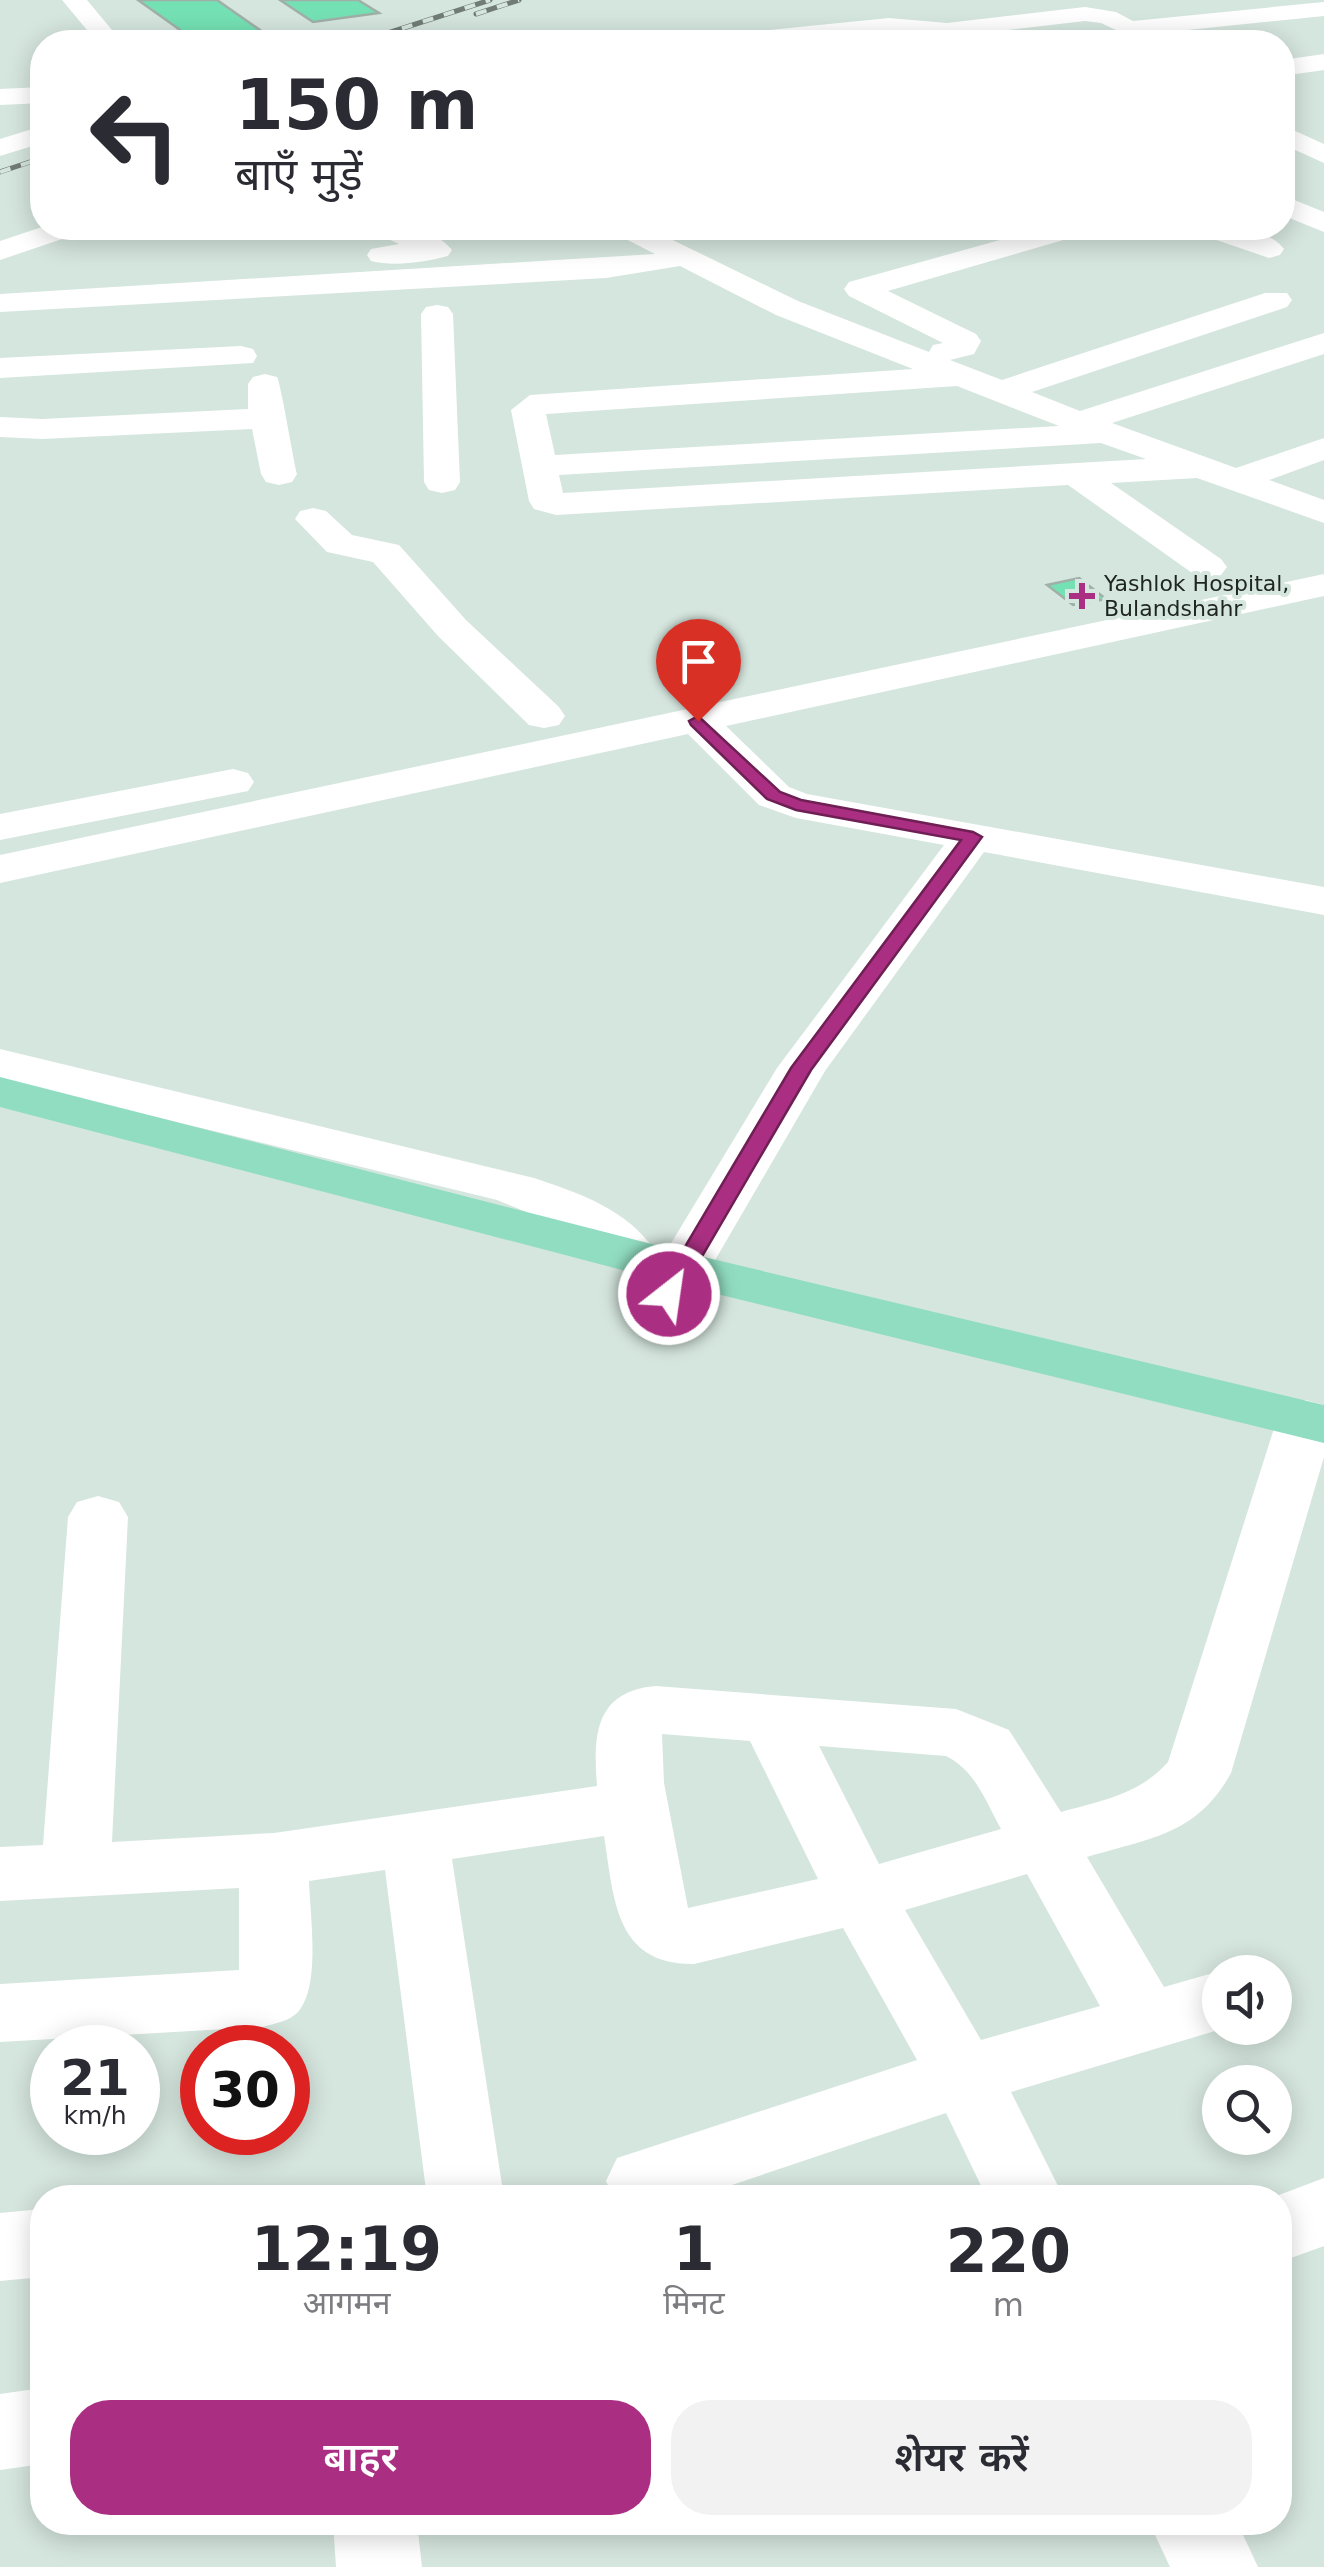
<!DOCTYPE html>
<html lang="hi">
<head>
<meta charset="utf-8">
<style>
  :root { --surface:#fff; --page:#f2f2f3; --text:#2b2b33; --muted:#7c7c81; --accent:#aa2f82 }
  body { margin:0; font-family:"DejaVu Sans","Noto Sans Devanagari",sans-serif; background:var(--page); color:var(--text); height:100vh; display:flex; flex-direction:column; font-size:38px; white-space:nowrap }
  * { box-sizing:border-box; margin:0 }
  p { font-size:32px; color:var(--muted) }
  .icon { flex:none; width:55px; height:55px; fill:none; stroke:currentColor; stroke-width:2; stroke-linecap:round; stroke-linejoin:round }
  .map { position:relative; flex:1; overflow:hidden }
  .side { position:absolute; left:30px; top:2185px; width:1262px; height:350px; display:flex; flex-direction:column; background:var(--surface); border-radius:40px; box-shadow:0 5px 25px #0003 }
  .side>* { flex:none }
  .hud { position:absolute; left:30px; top:30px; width:1265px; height:210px; border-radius:40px; box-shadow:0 5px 25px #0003; background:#fff; color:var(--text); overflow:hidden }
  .controls { position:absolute; left:1202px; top:1955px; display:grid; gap:20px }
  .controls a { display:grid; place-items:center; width:90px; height:90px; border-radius:50%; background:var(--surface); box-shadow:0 5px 25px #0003; font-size:50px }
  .speed { position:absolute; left:30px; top:2025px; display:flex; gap:20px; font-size:50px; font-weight:700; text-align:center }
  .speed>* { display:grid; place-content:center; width:130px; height:130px; border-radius:50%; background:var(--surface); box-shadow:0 5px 25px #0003; line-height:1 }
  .speed small { font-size:25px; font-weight:400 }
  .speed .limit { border:15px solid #d22; background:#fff; color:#111 }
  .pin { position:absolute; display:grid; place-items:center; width:85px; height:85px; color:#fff; margin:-102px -42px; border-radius:50% 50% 50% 0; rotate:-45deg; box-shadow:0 0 10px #0007 }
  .pin .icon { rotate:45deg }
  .me { position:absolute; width:110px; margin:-55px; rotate:30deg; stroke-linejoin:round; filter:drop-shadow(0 0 8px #0008) }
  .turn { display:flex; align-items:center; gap:35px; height:210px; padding:0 40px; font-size:45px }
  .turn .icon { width:130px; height:130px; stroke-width:2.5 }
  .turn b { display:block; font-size:70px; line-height:85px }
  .eta { display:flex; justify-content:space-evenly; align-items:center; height:170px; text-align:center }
  .eta b { font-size:60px; font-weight:600; line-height:70px }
  .button { display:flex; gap:20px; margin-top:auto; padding:20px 40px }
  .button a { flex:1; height:115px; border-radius:40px; background:var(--accent); color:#fff; font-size:40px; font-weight:600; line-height:115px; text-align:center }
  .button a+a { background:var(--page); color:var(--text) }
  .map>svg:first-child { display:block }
  .building { fill:#74e1b4; stroke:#a0b0a8; stroke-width:2.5 }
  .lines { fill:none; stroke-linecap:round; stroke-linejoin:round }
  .minor { fill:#fff; fill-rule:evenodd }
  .major { fill:#91ddc1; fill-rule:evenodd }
  .rail-casing { stroke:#717c77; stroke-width:5 }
  .rail { stroke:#d5e6de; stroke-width:4; stroke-dasharray:11; stroke-linecap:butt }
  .route { fill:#aa2f82; stroke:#6e1f54; stroke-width:2.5 }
  .poi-dot { fill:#aa2f82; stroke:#d5e6de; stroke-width:4 }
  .labels { text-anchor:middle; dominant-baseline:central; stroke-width:8; stroke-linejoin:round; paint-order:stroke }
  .far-poi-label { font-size:22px; fill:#1f2522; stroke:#d5e6de; text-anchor:start }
</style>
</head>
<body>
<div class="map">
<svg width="1324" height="2567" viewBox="0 0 1324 2567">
  <rect width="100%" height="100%" fill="#d5e6de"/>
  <path class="building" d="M138,0H217L277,42H197Z
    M280,0H358L379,13L313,22Z
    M1079,578L1106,599L1073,605L1047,585Z"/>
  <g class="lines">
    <path class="minor" d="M62,0H87L122,42H97Z
      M1324,2V16L1129,36L1101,23L1085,21L947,37L889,32L796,42H718L731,34L889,18L947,23L1085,7L1116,12L1133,21Z
      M1324,54V70L1282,76V60Z
      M42,87V103L0,105V89Z
      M1282,125L1324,144V163L1282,144Z
      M42,126V143L0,156V139Z
      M1282,195L1324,212V232L1282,215Z
      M42,227L82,228L77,234L0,260V241Z
      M373,228C399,228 434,227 452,250L448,256C425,262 394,267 371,261L367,255L371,249L399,244L377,234Z
      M611,228H648L798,301L929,352L933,345L943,343L849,296L844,289L849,282L1043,228H1088L1084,234L888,291L976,334L981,341L974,354L950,360L1002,380L1265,293H1287L1292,300L1287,307L1032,392L1080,411L1324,333V354L1112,423L1236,468L1324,438V460L1269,480L1324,500V523L1197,478L1111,483L1221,559L1227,567L1221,575L1208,578L1195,575L1068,485L556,515L534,509L529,501L511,410L530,395L913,369L776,315L680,266L606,278L0,312V294L655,254L616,234ZM957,386L1059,426L555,455L546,414ZM1101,443L1146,459L563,493L559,475Z
      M1194,228C1221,226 1266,226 1284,249L1280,255L1269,258L1199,234Z
      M437,305L448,307L453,314L460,482L455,490L442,493L429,490L424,482L421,314L426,307Z
      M241,346L253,349L257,356L253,363L0,378V358Z
      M265,374L277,377C281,384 293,458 297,474L292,482L279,485L266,482L261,474L252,429L42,439L0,437V417L42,419L248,409V384L253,377Z
      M313,508L326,511L352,535L399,545L466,620L559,707L565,716L559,725L544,728L529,725L438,636L373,562L327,552L295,519L300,511Z
      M1324,574V596L726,726L789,787L807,794L1324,887V915L984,852L825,1071L689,1305L669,1310L649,1305L641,1293L777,1068L944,845L796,818L759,805L688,734L0,883V855Z
      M233,769L248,773L254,782L248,791L0,840V814Z
      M0,1049L534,1178C581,1194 627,1209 656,1252L648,1264L629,1268L610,1264L573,1231L497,1200L0,1079Z
      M1306,1400L1324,1405V1457L1231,1773C1197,1835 1150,1838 1087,1857L1164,1987L1220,1971L1225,1972H1220V2028H1225L1011,2092L1064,2198H987L946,2113L693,2198H614L606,2181L617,2158L917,2060L843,1928L694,1964C614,1965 614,1897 604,1836L452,1859L504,2198H427L385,1870L309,1881C310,1915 321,1986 298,2012C290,2021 273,2024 262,2027L0,2042V1984L239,1970V1888L0,1901V1847L43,1845L68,1517L77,1502L98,1496L119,1502L128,1517L112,1842L274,1833L597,1786C593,1735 595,1691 656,1686L956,1709L1009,1730L1061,1812C1101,1801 1140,1794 1168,1762L1277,1419L1285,1406ZM662,1734L750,1741L818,1879L688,1908L664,1783ZM819,1746L946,1756C975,1770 986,1802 1001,1829L879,1864ZM1027,1874L1100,2006L981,2040L905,1910Z
      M1324,2178V2246L1280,2262V2198H1271Z
      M42,2209V2277L0,2281V2213Z
      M42,2388V2464L0,2470V2394Z
      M333,2522H417L422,2567H336Z
      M1149,2522H1237L1258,2567H1170Z"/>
    <path class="major" d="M0,1077L687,1253L1324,1405V1443L664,1281L0,1107Z"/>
    <defs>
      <path id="rail" d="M476,14L519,0
        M360,42L490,0
        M0,172L42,158"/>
    </defs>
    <use href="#rail" class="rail-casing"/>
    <use href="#rail" class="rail"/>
  </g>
  <path class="route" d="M698,716L780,792L801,800L973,832L982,837L811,1070L680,1294L669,1301L657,1294L791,1068L961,840L796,810L767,799L691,725L689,721Z"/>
  <path class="poi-dot" d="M1077 581h10v10h10v10h-10v10h-10v-10h-10v-10h10z"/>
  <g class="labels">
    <g class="far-poi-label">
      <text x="1104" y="583">Yashlok Hospital,<tspan x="1104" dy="25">Bulandshahr</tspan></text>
    </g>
  </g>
</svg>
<div class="controls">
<a><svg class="icon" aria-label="sound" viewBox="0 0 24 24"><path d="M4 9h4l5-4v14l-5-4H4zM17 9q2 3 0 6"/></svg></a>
<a><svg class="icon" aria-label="search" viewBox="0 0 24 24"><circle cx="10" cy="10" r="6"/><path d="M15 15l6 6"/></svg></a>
</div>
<div class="speed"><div>21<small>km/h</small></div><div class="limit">30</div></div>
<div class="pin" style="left:698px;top:721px;background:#d93025"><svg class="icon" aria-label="arrive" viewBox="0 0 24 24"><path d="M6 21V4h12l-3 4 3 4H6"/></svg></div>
<svg class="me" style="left:669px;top:1294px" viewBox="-20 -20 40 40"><circle r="17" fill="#aa2f82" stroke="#fff" stroke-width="3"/><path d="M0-11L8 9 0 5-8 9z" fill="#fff"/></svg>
<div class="hud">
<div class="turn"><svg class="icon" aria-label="left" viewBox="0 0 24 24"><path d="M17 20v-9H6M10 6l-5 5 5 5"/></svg><div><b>150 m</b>बाएँ मुड़ें</div></div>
</div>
<section class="side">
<div class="eta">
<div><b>12:19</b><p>आगमन</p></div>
<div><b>1</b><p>मिनट</p></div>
<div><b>220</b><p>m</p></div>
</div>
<div class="button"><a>बाहर</a><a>शेयर करें</a></div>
</section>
</div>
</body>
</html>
